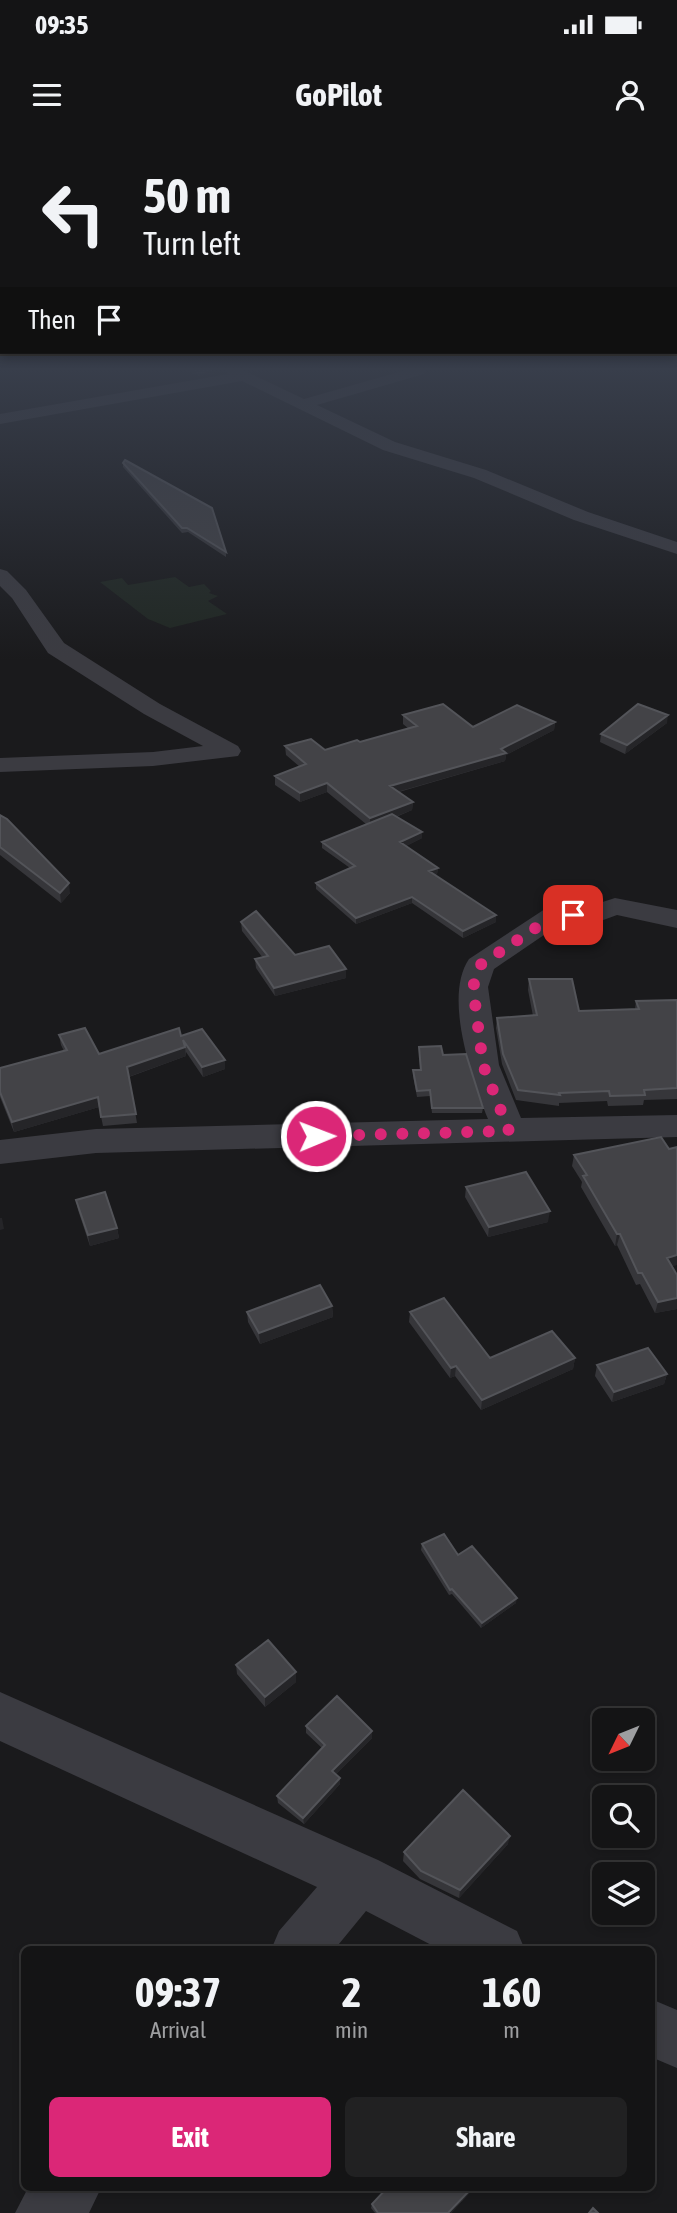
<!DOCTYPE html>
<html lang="en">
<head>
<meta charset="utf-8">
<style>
  :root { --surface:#141415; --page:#212122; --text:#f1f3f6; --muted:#9d9ea0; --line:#333334; --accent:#db2777 }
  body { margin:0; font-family:"Asap Condensed",sans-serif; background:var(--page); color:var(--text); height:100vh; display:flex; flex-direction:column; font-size:26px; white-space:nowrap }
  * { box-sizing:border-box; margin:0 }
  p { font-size:23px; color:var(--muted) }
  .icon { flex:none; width:38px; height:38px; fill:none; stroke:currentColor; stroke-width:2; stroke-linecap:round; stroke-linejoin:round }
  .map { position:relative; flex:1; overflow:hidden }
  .sheet { position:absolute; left:21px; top:1806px; width:634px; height:245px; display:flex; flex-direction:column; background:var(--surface); border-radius:10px; box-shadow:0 4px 10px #0003,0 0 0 2px var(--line) }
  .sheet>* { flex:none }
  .banner { position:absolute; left:0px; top:0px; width:677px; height:214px; box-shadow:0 4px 10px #0003,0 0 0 2px var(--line); background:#141415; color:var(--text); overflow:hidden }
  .needle { width:46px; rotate:227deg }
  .controls { position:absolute; left:592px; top:1568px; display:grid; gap:14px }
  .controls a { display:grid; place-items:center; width:63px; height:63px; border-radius:10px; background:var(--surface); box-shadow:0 4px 10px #0003,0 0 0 2px var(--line); font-size:35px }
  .pin { position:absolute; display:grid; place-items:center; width:60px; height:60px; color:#fff; margin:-30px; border-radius:14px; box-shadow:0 4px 10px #0006 }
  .me { position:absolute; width:77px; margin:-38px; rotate:89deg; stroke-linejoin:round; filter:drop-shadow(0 0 5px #0008) }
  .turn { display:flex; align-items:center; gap:24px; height:147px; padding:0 28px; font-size:32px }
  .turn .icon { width:91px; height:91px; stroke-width:2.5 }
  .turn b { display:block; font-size:49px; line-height:60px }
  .then { display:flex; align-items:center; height:66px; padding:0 28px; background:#0003; gap:14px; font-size:26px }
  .eta { display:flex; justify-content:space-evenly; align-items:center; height:119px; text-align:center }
  .eta b { font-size:42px; font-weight:700; line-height:49px }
  .action { display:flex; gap:14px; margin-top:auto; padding:14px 28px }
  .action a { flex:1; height:80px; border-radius:10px; background:var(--accent); color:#fff; font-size:28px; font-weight:700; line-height:80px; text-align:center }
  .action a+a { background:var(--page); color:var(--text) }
  .status { display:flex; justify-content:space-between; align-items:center; height:49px; padding:0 35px; background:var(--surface); direction:ltr }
  .status svg { height:19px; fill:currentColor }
  header { display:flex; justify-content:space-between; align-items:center; height:91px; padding:0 28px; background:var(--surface); font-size:32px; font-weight:700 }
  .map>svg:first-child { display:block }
  .green { fill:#202722 }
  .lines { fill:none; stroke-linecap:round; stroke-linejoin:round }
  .minor { fill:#3b3b41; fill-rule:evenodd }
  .wall { fill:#36363a }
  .shaded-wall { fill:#252528 }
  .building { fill:#434347; stroke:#535459; stroke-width:2 }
  .route { stroke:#db2777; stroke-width:12; stroke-dasharray:0 21.6 }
</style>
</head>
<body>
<div class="status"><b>09:35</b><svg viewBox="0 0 49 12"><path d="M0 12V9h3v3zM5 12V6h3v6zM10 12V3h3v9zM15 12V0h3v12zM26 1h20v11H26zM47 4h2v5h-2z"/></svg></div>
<header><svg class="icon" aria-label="menu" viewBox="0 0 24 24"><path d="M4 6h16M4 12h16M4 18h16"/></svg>GoPilot<svg class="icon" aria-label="person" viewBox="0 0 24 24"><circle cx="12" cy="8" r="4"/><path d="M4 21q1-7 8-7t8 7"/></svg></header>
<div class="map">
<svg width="677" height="2073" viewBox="0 0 677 2073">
  <rect width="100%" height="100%" fill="#1a1a1c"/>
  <path class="green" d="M175,437L189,447L204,444L211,451L209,453L218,456L208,461L227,474L170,488L148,479L100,442L122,438L128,445Z"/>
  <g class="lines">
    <path class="minor" d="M224,230H243L304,259L406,230H426L424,234L317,265L395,302L486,330L588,372L677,402V414L574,380L474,338L383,310L242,241L0,284V274L228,234Z
      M0,429L7,431L26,450L64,503L160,564L238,606L241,611L238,616L153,626L0,632V618L153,612L203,606L144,574L48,513L12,458L0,446Z
      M615,758L677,770V788L617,775L587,786L563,782L494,829L488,847L499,925L521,978L677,975V997L96,1013L0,1024V1000L96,989L488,979C472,939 443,857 469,819L548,767L558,764L584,768Z
      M0,1552L378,1720L517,1791L525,1810H441L366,1771L334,1810H271L279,1791L317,1747L0,1601Z
      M651,1859L677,1870V1928L651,1917Z
      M28,2048H101L89,2073H15Z"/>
  </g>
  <path class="wall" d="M182,230H223L222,232L200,236Z
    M123,323L226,412V417L188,392L182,393L123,327Z
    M403,575L473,587L555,582L554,590L506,615L505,621L399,652L413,662L412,670L396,677L422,698L406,706L438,728L437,734L435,735L496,775V782L463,798L412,763L356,784L316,749V743L350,728L322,708V702L366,684L327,652L300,662L275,645V636L300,627L286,615L285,606L325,610L360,602L409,589L403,584Z
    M667,583L625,614L600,602L601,594Z
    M0,675L70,753L61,763L0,715Z
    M241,782L295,815L346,838L275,856L256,828L255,819L263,818L242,791Z
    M529,839L579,871L635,869L636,861L677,860V959L644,960L643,965L608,966L607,961L559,963V966L516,960L502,924L496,888L497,878L533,876L528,850Z
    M59,895L99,914L181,896L225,920V929L203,937L186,912V916L129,937L137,983L103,986L99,967L14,992L0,957V928L64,911L61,905Z
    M419,907L443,915L483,968L482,973H432L430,956L417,957L413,936V930H420Z
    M574,1015L672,1127L677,1135V1169L655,1173L640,1144L636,1145L617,1105L615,1106L581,1047L582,1042L572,1026Z
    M466,1047L548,1082L488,1097L465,1057Z
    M76,1060L117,1088L119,1098L90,1106L78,1070Z
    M332,1166L333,1177L260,1204L248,1182L247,1172Z
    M410,1172L490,1218H575L573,1229L481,1270L455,1236L450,1238L409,1182Z
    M597,1225L667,1234L664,1244L612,1262L595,1236Z
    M422,1404L458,1415L516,1463L481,1488L452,1454L449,1455L421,1410Z
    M236,1525L296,1542L265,1567L237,1534Z
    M306,1586L372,1598L336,1634L340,1644L304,1684L278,1663L277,1656L322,1608L306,1593Z
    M508,1704L459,1758L420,1739L403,1721L404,1712Z
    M387,2048H474L451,2073H375L371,2068L372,2064Z"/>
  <path class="shaded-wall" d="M212,230H223L222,232L200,236V233Z
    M668,575L667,583L625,614L627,605Z
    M555,582L554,590L506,615L505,621L390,654V646L501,609Z
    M327,643V652L300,662V653Z
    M413,662L412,670L370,687V678Z
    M422,692V698L400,709V702Z
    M438,728L437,734L429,738V731Z
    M69,743L70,753L61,763L60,753Z
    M412,757V763L356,784V778Z
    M496,775V782L463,798V791Z
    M346,829V838L275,856L274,848Z
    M185,907L186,916L128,937L127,927Z
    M225,920V929L203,937L202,927Z
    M98,957L99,967L14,992L12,982Z
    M550,1071L548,1082L488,1097L489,1087Z
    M0,1078H2L4,1089L0,1090Z
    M117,1088L119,1098L90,1106L88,1095Z
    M617,1094H620L617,1105L615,1106Z
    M677,1115V1125L665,1129L667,1118Z
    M677,1158V1169L655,1173L658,1162Z
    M332,1166L333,1177L260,1204L259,1193Z
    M575,1218L573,1229L481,1270L482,1260Z
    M456,1226L455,1236L450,1238L451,1228Z
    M667,1234L664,1244L612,1262L614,1252Z
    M517,1458L516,1463L481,1488L482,1483Z
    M296,1532V1542L265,1567V1557Z
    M372,1591V1598L332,1638V1631Z
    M340,1638V1644L304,1684L303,1678Z
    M510,1696L508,1704L459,1758L460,1750Z
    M472,2048H474L451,2073H448Z"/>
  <path class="building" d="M192,230H212L200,233Z
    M125,320L212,368L226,412L187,388H182L123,323Z
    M443,564L473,587L517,565L555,582L501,609L506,613L390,646L413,662L370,678L327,643L300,653L275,636L306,624L285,606L311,599L325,610L357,600L360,602L417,586L403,575Z
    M638,564L668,575L627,605L601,594Z
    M392,674L422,692L400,702L438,728L429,731L496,775L463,791L412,757L356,778L316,743L355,726L322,702Z
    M0,675L7,679L69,743L60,753L0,707Z
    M256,771L295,815L329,806L346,829L274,848L255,819L268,816L241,782Z
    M529,839H572L579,871L639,869L636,861L677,860V948L644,950L645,955L610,956L609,951L559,953L560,955L518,950L503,914L497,878L537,875Z
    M85,888L99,914L179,888L181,896L202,889L225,920L202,927L183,900L185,907L127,927L136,974L101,977L98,957L12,982L0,952V928L67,910L59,895Z
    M441,906L443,915L466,914L483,968H432L430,950L417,951L413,930H421L419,907Z
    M661,997L669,1009L677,1007V1115L667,1118L677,1135V1158L658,1162L642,1133H638L620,1094H617L583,1036L587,1035L574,1015Z
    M526,1032L550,1071L489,1087L466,1047Z
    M105,1052L117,1088L88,1095L76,1060Z
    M320,1145L332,1166L259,1193L247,1172Z
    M444,1158L490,1218L552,1191L575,1218L482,1260L456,1226L451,1228L410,1172Z
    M648,1208L667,1234L614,1252L597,1225Z
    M444,1394L458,1415L472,1406L517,1458L482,1483L452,1449L450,1450L422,1404Z
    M268,1500L296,1532L265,1557L236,1525Z
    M337,1556L372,1591L332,1631L340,1638L303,1678L277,1656L325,1605L306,1586Z
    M463,1650L510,1696L460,1750L421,1731L404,1712Z
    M387,2048H472L448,2073H378L372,2064Z
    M593,2068L598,2073H589Z"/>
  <linearGradient id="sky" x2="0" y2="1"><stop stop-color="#0e0e0f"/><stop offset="0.44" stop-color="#383e4b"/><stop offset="1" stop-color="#383e4b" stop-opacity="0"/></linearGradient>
  <rect width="677" height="520" fill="url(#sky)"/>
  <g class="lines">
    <path class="route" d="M316,996L509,991L483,925L473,847L480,825L558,773L573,775"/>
  </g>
</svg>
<div class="controls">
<a><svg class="needle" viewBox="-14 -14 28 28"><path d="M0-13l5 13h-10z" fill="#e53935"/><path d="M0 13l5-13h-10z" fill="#9d9ea0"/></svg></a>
<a><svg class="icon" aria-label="search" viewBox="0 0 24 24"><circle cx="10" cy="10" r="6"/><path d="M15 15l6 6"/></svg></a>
<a><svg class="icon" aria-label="layers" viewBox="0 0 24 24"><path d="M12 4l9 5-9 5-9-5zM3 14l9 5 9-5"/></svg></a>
</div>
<div class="pin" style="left:573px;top:775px;background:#d93025"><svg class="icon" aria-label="arrive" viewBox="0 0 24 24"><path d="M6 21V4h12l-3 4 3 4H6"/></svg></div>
<svg class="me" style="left:316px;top:996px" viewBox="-20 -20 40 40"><circle r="17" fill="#db2777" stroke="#fff" stroke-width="3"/><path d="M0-11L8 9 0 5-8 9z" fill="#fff"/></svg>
<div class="banner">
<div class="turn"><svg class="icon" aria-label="left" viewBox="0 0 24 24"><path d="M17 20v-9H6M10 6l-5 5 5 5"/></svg><div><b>50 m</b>Turn left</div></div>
<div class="then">Then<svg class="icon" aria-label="arrive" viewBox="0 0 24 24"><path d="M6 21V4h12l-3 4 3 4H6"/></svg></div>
</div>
<section class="sheet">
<div class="eta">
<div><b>09:37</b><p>Arrival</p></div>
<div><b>2</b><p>min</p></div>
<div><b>160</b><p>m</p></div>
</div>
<div class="action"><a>Exit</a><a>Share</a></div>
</section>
</div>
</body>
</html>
